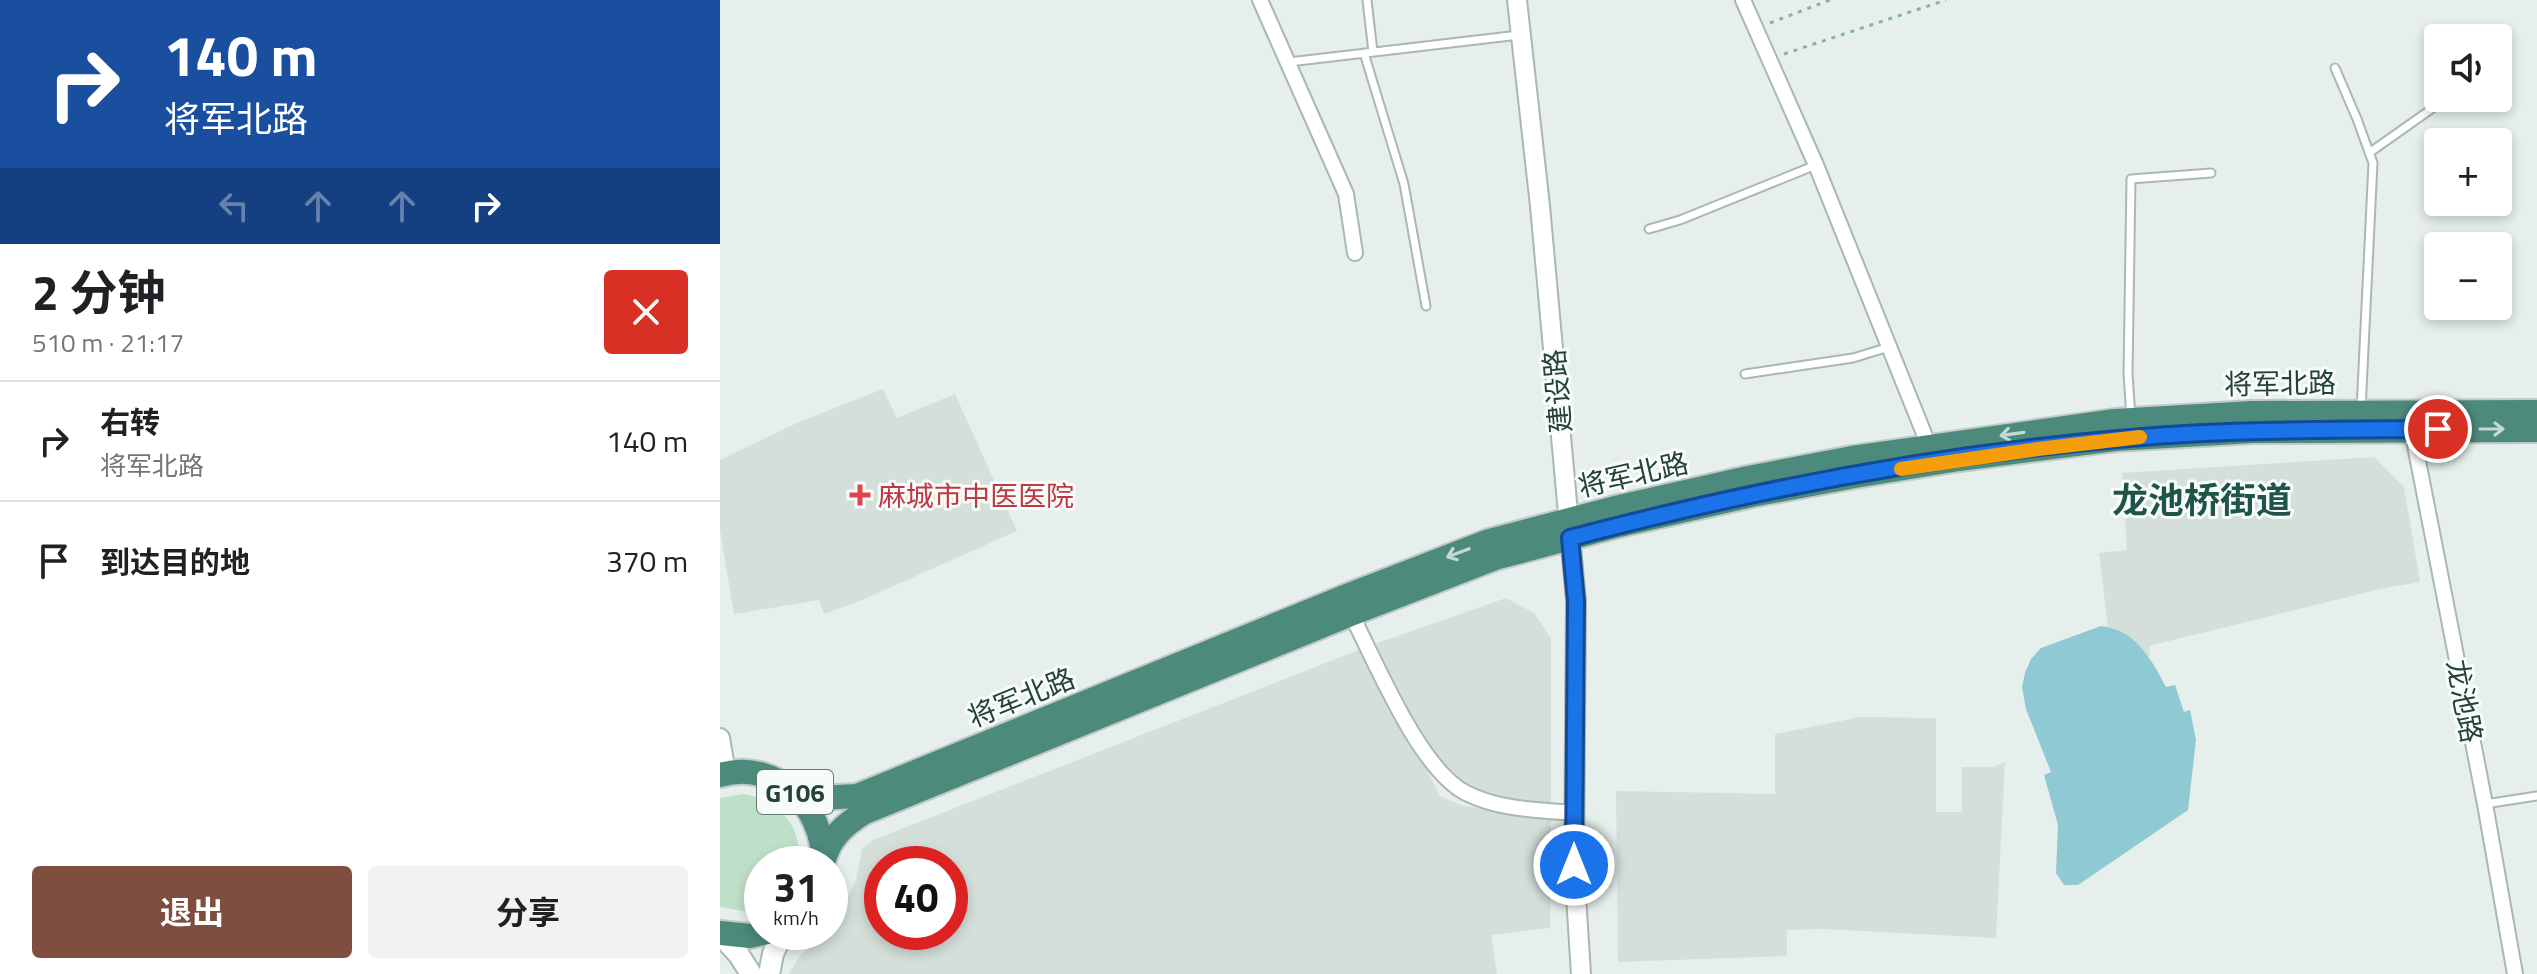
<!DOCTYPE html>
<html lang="zh">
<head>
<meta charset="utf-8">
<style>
  :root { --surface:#fff; --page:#f2f2f2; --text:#202124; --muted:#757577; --line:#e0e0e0; --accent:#7f4e3f }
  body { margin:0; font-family:"Titillium Web","Noto Sans SC",sans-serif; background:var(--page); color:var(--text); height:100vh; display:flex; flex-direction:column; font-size:30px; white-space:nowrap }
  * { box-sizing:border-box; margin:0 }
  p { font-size:26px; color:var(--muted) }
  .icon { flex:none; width:44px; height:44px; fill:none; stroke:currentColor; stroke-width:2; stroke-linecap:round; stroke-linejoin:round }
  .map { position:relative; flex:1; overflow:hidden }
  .drawer { display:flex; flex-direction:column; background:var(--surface); width:720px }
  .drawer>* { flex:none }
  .hud { background:#1a4fa0; color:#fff; overflow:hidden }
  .tools { position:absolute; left:1704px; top:24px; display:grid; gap:16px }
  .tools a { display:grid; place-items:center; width:88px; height:88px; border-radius:8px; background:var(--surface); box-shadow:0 4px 12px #0003; font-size:40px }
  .speed { position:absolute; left:24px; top:846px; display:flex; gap:16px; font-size:40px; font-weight:700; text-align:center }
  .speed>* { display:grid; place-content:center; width:104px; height:104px; border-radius:50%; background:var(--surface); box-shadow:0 4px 12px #0003; line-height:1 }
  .speed small { font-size:20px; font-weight:400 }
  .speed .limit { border:12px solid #d22; background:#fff; color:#111 }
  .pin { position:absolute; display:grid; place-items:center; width:68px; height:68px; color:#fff; margin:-34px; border:4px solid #fff; border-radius:50%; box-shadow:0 2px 8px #0007 }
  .me { position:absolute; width:88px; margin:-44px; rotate:0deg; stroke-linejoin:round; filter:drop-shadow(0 0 6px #0008) }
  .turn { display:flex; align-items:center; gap:28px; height:168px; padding:0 32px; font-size:36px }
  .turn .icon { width:104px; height:104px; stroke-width:2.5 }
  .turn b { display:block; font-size:56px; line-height:68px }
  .lanes { display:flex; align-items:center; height:76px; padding:0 32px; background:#0003; justify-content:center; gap:40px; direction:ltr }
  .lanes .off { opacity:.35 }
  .round { display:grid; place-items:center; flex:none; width:84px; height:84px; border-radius:8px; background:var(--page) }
  .summary { display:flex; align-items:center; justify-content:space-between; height:136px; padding:0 32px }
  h1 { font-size:48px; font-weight:700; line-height:60px }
  .cta { display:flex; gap:16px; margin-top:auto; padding:16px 32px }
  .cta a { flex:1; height:92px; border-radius:8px; background:var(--accent); color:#fff; font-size:32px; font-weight:700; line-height:92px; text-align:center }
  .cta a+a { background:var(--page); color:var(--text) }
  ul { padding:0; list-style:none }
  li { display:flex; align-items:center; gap:24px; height:120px; padding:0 32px; border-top:2px solid var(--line) }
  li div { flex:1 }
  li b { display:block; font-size:30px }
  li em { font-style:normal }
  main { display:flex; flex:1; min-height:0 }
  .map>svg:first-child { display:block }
  .built { fill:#d4dfda; fill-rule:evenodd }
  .green { fill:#bfe0c8 }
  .water { fill:#8ec9d4 }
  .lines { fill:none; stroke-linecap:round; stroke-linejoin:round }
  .service-casing { stroke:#a8b8b2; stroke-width:11 }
  .minor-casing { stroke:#a8b8b2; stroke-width:18 }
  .tertiary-casing { stroke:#a8b8b2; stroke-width:22 }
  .secondary-casing { stroke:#a4bbb3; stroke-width:24 }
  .trunk-casing { stroke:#c2cac8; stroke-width:28 }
  .path { stroke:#86b3a5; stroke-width:3; stroke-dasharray:4 6; stroke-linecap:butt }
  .service { stroke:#fff; stroke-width:7 }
  .minor { stroke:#fff; stroke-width:14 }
  .tertiary { stroke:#fff; stroke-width:18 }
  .secondary { stroke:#fff; stroke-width:20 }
  .trunk { stroke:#4c8a7c; stroke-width:24 }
  .oneway { stroke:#c4d9d4 }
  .route-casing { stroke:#114b97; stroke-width:20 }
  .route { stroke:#1a73e8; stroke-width:14 }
  .slow { stroke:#f59e0b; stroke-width:14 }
  .health-dot { fill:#e0444e; stroke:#f7fbf9; stroke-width:3 }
  .labels { text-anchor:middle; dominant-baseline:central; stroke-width:6; stroke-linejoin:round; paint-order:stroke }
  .shield { fill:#f7fbf9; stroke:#637a73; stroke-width:2 }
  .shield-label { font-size:26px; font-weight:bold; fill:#24423a }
  .street-label { font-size:28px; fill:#24423a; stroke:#f7fbf9 }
  .health-label { font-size:28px; fill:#be3a42; stroke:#f7fbf9; text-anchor:start }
  .district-label { font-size:36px; font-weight:bold; fill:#1f5548; stroke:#f7fbf9 }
</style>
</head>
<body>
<main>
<section class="drawer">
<div class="hud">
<div class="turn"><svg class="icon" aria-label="right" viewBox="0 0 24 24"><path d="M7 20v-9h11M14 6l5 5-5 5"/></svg><div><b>140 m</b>将军北路</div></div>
<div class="lanes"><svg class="icon off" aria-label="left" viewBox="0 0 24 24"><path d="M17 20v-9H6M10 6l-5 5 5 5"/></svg><svg class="icon off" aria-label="ahead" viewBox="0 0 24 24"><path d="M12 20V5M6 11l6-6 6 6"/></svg><svg class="icon off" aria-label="ahead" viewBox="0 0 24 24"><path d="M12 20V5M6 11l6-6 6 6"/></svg><svg class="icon" aria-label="right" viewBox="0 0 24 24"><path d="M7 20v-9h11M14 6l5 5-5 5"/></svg></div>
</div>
<div class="summary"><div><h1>2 分钟</h1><p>510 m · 21:17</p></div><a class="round" style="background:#d93025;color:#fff"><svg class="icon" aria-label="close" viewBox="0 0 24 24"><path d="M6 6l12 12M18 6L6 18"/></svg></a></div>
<ul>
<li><svg class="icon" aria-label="right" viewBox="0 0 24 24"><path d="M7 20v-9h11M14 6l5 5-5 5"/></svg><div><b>右转</b><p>将军北路</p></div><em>140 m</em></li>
<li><svg class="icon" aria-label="arrive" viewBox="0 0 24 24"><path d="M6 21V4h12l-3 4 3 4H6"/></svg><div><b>到达目的地</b></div><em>370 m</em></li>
</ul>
<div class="cta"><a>退出</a><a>分享</a></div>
</section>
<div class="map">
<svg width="1817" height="974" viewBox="0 0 1817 974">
  <rect width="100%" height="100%" fill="#e6efeb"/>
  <path class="built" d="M163,389L177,418L235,394L297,531L142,600L104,614L99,600L14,614L0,530V460L79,422Z
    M1654,457L1684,487L1700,582L1660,589L1429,646L1430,657L1395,629L1388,627L1379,553L1407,550L1402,473Z
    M786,598L814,613L831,638V803H790L754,790L736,777L719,757L689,715L655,644Z
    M644,648L720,796L743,806L831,818L830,928L771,935L777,974H69L79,957L105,932H110V926L122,909L136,880L142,848L153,840ZM162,864H230V932H162Z
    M1141,717L1216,718V812H1242V767H1273L1285,762L1276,938L1104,929L1067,930V956L898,962L896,791L1055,794V734Z"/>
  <path class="green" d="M23,794C58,799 84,827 78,864H42V907L23,911L0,907V798Z"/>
  <path class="water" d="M1381,626C1415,629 1432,660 1446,687L1455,685L1464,712L1470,710L1476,740L1468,810L1358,885H1344L1336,873L1338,825L1324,775L1331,772L1306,709L1302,687L1305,673L1311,659L1321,648Z"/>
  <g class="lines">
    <defs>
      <path id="service" d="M647,0L653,52
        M644,53L684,184L706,306
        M569,62L799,35
        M1778,62L1784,57
        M1615,68L1637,119L1653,163L1641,410
        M1649,153L1727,98
        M929,229L960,220L1096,165
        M1025,374L1133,358L1169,347
        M1411,417L1408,374L1411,179L1491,173
        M1765,804L1817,796"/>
      <path id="minor" d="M540,0L626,194L635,253
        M1023,0L1096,165L1209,446
        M1692,430L1765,804L1795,974
        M631,614C656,662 699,769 746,793C780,810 818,810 854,813"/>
      <path id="tertiary" d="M797,0L820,206L856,601L854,865L861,974
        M0,738L6,773"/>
      <path id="secondary" d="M0,934L19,955L31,974
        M49,974L53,954L63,932"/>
      <path id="trunk" d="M0,775C57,759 104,807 103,862
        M71,789L98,798L137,796L629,595L769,541L895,508L1028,478L1132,458L1395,421L1532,413L1817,412
        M103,863C109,838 123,826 143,813L631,614L775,558L899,525L1032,495L1135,476L1239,459L1396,439L1533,431L1817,430
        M0,933L30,936L47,932"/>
    </defs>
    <use href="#service" class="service-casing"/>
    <use href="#minor" class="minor-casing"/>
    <use href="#tertiary" class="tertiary-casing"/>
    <use href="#secondary" class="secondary-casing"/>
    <use href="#trunk" class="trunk-casing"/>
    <path class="path" d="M1050,23L1110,0
      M1064,54L1226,0"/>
    <use href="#service" class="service"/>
    <use href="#minor" class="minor"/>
    <use href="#tertiary" class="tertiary"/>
    <use href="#secondary" class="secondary"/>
    <use href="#trunk" class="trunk"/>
  </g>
  <defs><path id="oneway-shaft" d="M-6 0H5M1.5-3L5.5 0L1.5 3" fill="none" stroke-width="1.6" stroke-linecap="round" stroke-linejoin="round" transform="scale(2)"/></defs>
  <g class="oneway">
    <use href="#oneway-shaft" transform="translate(1772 429)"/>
    <use href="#oneway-shaft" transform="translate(1292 434) rotate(172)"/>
    <use href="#oneway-shaft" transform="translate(738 553) rotate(159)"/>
  </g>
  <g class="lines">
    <defs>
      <path id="route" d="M854,865L856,601L850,538C1028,491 1215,455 1398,439C1504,429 1611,430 1718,429"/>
    </defs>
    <use href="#route" class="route-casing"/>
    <use href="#route" class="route"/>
    <path class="slow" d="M1181,469L1318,449L1420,437"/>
  </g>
  <path class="health-dot" d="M136 483h8v8h8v8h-8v8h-8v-8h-8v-8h8z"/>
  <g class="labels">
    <rect class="shield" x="37" y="770" width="76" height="44" rx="6"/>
    <g class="shield-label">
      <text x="75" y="792">G106</text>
    </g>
    <g class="street-label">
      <text transform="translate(1560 383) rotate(-1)">将军北路</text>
      <text transform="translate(837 391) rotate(-95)">建设路</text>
      <text transform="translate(913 474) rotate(-13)">将军北路</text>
      <text transform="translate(301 697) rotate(-22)">将军北路</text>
      <text transform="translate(1745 701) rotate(79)">龙池路</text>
    </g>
    <g class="health-label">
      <text x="158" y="495">麻城市中医医院</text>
    </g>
    <g class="district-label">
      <text x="1482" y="499">龙池桥街道</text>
    </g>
  </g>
</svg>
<div class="tools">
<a><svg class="icon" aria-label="sound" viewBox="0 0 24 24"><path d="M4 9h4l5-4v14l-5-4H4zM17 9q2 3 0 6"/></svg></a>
<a>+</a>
<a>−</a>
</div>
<div class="speed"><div>31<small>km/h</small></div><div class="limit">40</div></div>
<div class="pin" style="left:1718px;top:429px;background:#d93025"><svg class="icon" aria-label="arrive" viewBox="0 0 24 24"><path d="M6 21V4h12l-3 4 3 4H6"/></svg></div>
<svg class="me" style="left:854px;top:865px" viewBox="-20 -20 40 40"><circle r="17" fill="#1a73e8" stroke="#fff" stroke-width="3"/><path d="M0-11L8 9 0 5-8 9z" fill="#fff"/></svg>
</div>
</main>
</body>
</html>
